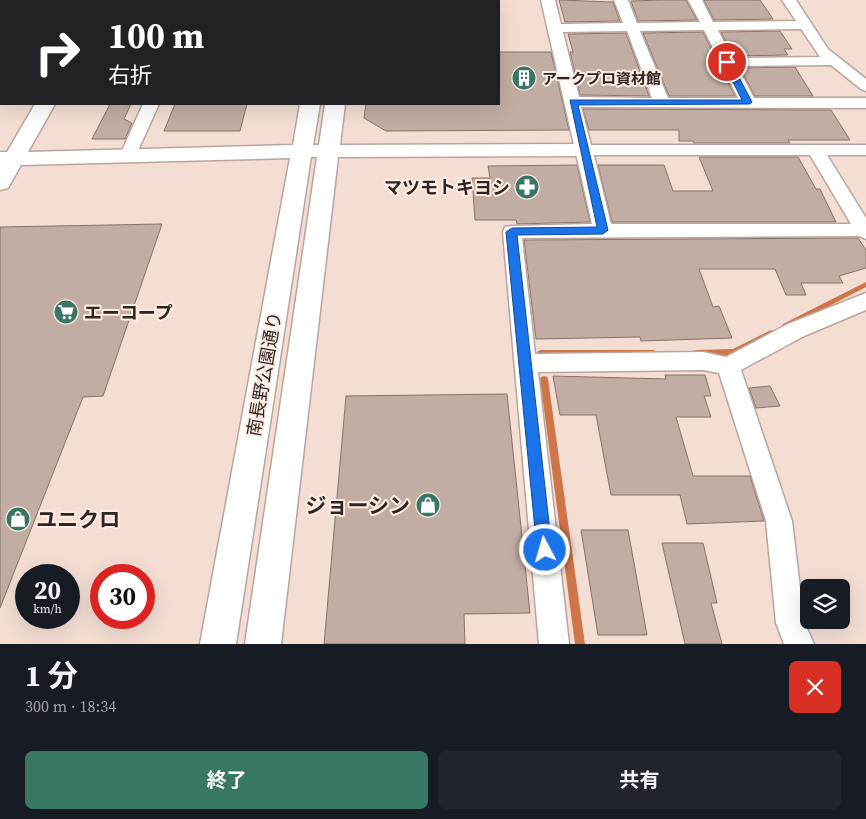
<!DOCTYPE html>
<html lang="ja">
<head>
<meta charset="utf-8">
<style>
  :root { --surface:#171b24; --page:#20242c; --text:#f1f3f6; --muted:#9ea1a6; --accent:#387764 }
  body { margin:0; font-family:"Source Serif 4","Noto Sans JP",serif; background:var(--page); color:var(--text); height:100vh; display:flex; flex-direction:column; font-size:19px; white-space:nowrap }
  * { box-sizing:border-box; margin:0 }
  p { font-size:16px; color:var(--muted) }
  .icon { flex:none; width:28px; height:28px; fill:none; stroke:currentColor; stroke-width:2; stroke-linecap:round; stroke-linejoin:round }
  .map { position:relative; height:644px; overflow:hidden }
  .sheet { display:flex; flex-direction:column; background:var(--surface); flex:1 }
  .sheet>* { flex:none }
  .guide { position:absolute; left:0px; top:0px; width:500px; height:105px; box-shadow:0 5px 20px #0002; background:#202124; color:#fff; overflow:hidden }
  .buttons { position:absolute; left:800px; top:579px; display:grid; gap:10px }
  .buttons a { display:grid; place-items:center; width:50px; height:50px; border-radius:8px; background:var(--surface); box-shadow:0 5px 20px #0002; font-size:25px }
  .speed { position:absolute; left:15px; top:564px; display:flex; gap:10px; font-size:25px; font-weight:700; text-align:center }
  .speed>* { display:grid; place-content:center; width:65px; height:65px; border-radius:50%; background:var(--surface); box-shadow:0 5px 20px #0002; line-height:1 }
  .speed small { font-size:12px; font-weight:400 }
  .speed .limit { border:8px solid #d22; background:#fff; color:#111 }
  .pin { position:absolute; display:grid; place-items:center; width:42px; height:42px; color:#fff; margin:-21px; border:2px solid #fff; border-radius:50%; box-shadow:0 1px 5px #0007 }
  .me { position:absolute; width:55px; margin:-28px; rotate:354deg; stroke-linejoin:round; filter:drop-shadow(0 0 4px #0008) }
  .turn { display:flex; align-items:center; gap:18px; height:105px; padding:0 25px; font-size:22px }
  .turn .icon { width:65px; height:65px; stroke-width:2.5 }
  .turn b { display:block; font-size:35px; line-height:42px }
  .round { display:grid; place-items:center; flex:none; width:52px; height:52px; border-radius:8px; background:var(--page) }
  .overview { display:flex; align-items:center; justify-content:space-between; height:85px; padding:0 25px }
  h1 { font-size:30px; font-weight:700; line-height:38px }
  .action { display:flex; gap:10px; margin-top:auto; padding:10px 25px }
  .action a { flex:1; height:58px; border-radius:8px; background:var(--accent); color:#fff; font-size:20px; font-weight:700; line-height:58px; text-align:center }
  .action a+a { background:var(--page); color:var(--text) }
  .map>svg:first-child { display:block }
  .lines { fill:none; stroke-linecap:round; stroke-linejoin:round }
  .stream { fill:#ce7549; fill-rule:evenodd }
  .building { fill:#c1ada3; stroke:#857269 }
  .minor-casing { stroke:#baa59c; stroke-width:3 }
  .tertiary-casing { stroke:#baa59c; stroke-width:3 }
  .minor { fill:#fff; fill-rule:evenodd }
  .tertiary { fill:#fff; fill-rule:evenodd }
  .route { fill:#1a73e8; stroke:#114b97 }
  .labels { text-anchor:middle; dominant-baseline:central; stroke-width:4; stroke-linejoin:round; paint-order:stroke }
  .far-poi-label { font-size:15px; font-weight:bold; fill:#2d2521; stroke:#feece4; text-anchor:start }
  .poi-label { font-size:18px; font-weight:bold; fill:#2d2521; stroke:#feece4; text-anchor:end }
  .street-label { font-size:18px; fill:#2d2521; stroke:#feece4 }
  .near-poi-label { font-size:21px; font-weight:bold; fill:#2d2521; stroke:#feece4; text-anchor:end }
</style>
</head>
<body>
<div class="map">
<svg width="866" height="644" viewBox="0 0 866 644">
  <rect width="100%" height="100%" fill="#f4ded4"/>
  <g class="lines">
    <path class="stream" d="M866,282V287L787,328H783L782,326L783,324Z
      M771,330L773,331L774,333L773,335L734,355L696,356L693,355L692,353L693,351L696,350L733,349Z
      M541,350H653L656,351L657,353L656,355L653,356H541L538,355L537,353L538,351Z
      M544,376L547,377L548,379L585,644H575L540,379L541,377Z"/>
  </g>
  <path class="building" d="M559,0L613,2L620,21L565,22Z
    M662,0H686L697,20L638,21L631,1Z
    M704,0H760L773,19L714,20Z
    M780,31L792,49H784L788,55L733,56L721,32Z
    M703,32L735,96H669L643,33Z
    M626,33L649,96L580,95L570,52H573L568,34Z
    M499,52H551L569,130L386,131L364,118L366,104H499Z
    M795,67L813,96H755L740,68Z
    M110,104H131L124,119L132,123L125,139H92Z
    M175,104H247L240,131H164Z
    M583,109L831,110L850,140H788L790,143H694L693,141H679V130H589Z
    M699,157H798L816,189H820L836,222H612L598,165H664L673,191H713Z
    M577,165L590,222L517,224L516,220H475L472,178H490L488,166Z
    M162,224L103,396L83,397L0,608V227Z
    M858,238L866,250V268L839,276L843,283H801L806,295H786L775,269H699L713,307L719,306L732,338L641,341L640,337L536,339L524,240Z
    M665,375H705L711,396H704L711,417H676L693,476H750L764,521L687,524L680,495H611L596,415H560L553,376L666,379Z
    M770,386L780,406L756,408L749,388Z
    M507,394L530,613L464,614L465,644H324L346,396Z
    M581,530H628L647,635H598Z
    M662,543H703L717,603H711L722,644H685Z"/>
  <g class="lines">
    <defs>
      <path id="minor" d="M541,0H555L561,24L623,23L614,0H628L637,23L700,22L688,0H702L713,22L796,21L782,0H796L828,49L866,79V91L861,89L831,65L737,66L754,98H866V108L581,107L591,145H866V155H827L866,218V239L859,236L522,238L535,354L703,352L726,357L788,324L866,293V310L804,336L741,370L792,521L804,622L814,644H784L776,623L766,521L719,373L703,370L538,372L569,644H539L503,232L505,227L512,226L592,224ZM801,29L820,57L732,58L718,30ZM704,30L738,98H668L640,31ZM627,31L652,98L579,97L563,32ZM594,155H810L851,224H611Z
        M143,104H159L136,155L134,159H122L120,155Z"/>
      <path id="tertiary" d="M320,0H336V1H320Z
        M340,0H356V1H340Z
        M35,104H55L28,152L293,145L300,104H320L313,145H319L325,104H345L340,145L585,144L592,146L595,150L592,154L585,156L338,157L281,644H245L317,157H311L236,644H200L290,158L21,165L8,188L0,190V152H7Z"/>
    </defs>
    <use href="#minor" class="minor-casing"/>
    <use href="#tertiary" class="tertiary-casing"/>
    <use href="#minor" class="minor"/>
    <use href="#tertiary" class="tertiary"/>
  </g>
  <path class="route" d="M727,60L731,62L752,102L750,104L578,105L608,230L603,234L517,235L552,550L550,555L545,557L540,555L537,550L506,232L512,228L597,227L570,100H742L723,62Z"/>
  <defs>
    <symbol id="building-disc" viewBox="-11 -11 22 22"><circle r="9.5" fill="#387764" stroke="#feece4"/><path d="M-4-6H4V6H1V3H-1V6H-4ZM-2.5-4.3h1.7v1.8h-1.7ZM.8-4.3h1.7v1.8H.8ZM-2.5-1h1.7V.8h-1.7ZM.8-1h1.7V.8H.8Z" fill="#fff"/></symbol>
    <symbol id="pharmacy-disc" viewBox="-11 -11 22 22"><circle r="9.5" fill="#387764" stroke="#feece4"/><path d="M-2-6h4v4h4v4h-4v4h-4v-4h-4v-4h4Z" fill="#fff"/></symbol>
    <symbol id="supermarket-disc" viewBox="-11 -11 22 22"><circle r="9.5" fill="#387764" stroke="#feece4"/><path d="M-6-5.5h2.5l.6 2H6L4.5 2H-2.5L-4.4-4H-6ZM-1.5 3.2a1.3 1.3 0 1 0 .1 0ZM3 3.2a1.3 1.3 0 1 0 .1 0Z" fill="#fff"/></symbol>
    <symbol id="shop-disc" viewBox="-11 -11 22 22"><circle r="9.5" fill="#387764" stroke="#feece4"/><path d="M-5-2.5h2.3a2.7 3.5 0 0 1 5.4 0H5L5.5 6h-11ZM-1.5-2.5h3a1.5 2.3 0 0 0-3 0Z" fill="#fff"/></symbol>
  </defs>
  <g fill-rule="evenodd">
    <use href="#building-disc" x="510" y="64" width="28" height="28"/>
    <use href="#pharmacy-disc" x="513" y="173" width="28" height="28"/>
    <use href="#supermarket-disc" x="52" y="298" width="28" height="28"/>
    <use href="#shop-disc" x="414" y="491" width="28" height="28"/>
    <use href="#shop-disc" x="4" y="505" width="28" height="28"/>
  </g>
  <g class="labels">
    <g class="far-poi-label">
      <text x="542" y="78">アークプロ資材館</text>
    </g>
    <g class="poi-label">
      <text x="510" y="187">マツモトキヨシ</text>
      <text x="84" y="312" text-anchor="start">エーコープ</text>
    </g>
    <g class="street-label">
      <text transform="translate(264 374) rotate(-80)">南長野公園通り</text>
    </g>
    <g class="near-poi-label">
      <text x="410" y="505">ジョーシン</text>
      <text x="36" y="519" text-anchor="start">ユニクロ</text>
    </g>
  </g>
</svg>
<div class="buttons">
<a><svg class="icon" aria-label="layers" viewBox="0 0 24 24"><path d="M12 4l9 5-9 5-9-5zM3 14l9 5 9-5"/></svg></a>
</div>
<div class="speed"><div>20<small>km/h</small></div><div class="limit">30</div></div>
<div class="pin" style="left:727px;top:62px;background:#d93025"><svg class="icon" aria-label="arrive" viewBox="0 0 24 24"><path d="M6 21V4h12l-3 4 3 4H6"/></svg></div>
<svg class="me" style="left:545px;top:550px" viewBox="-20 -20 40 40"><circle r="17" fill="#1a73e8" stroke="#fff" stroke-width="3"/><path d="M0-11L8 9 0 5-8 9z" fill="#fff"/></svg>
<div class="guide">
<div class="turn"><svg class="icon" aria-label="right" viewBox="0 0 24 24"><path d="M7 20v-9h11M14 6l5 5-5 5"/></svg><div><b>100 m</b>右折</div></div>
</div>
</div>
<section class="sheet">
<div class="overview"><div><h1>1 分</h1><p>300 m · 18:34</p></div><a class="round" style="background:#d93025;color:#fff"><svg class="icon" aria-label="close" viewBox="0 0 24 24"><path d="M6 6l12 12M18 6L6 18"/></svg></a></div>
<div class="action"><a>終了</a><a>共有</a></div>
</section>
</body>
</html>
